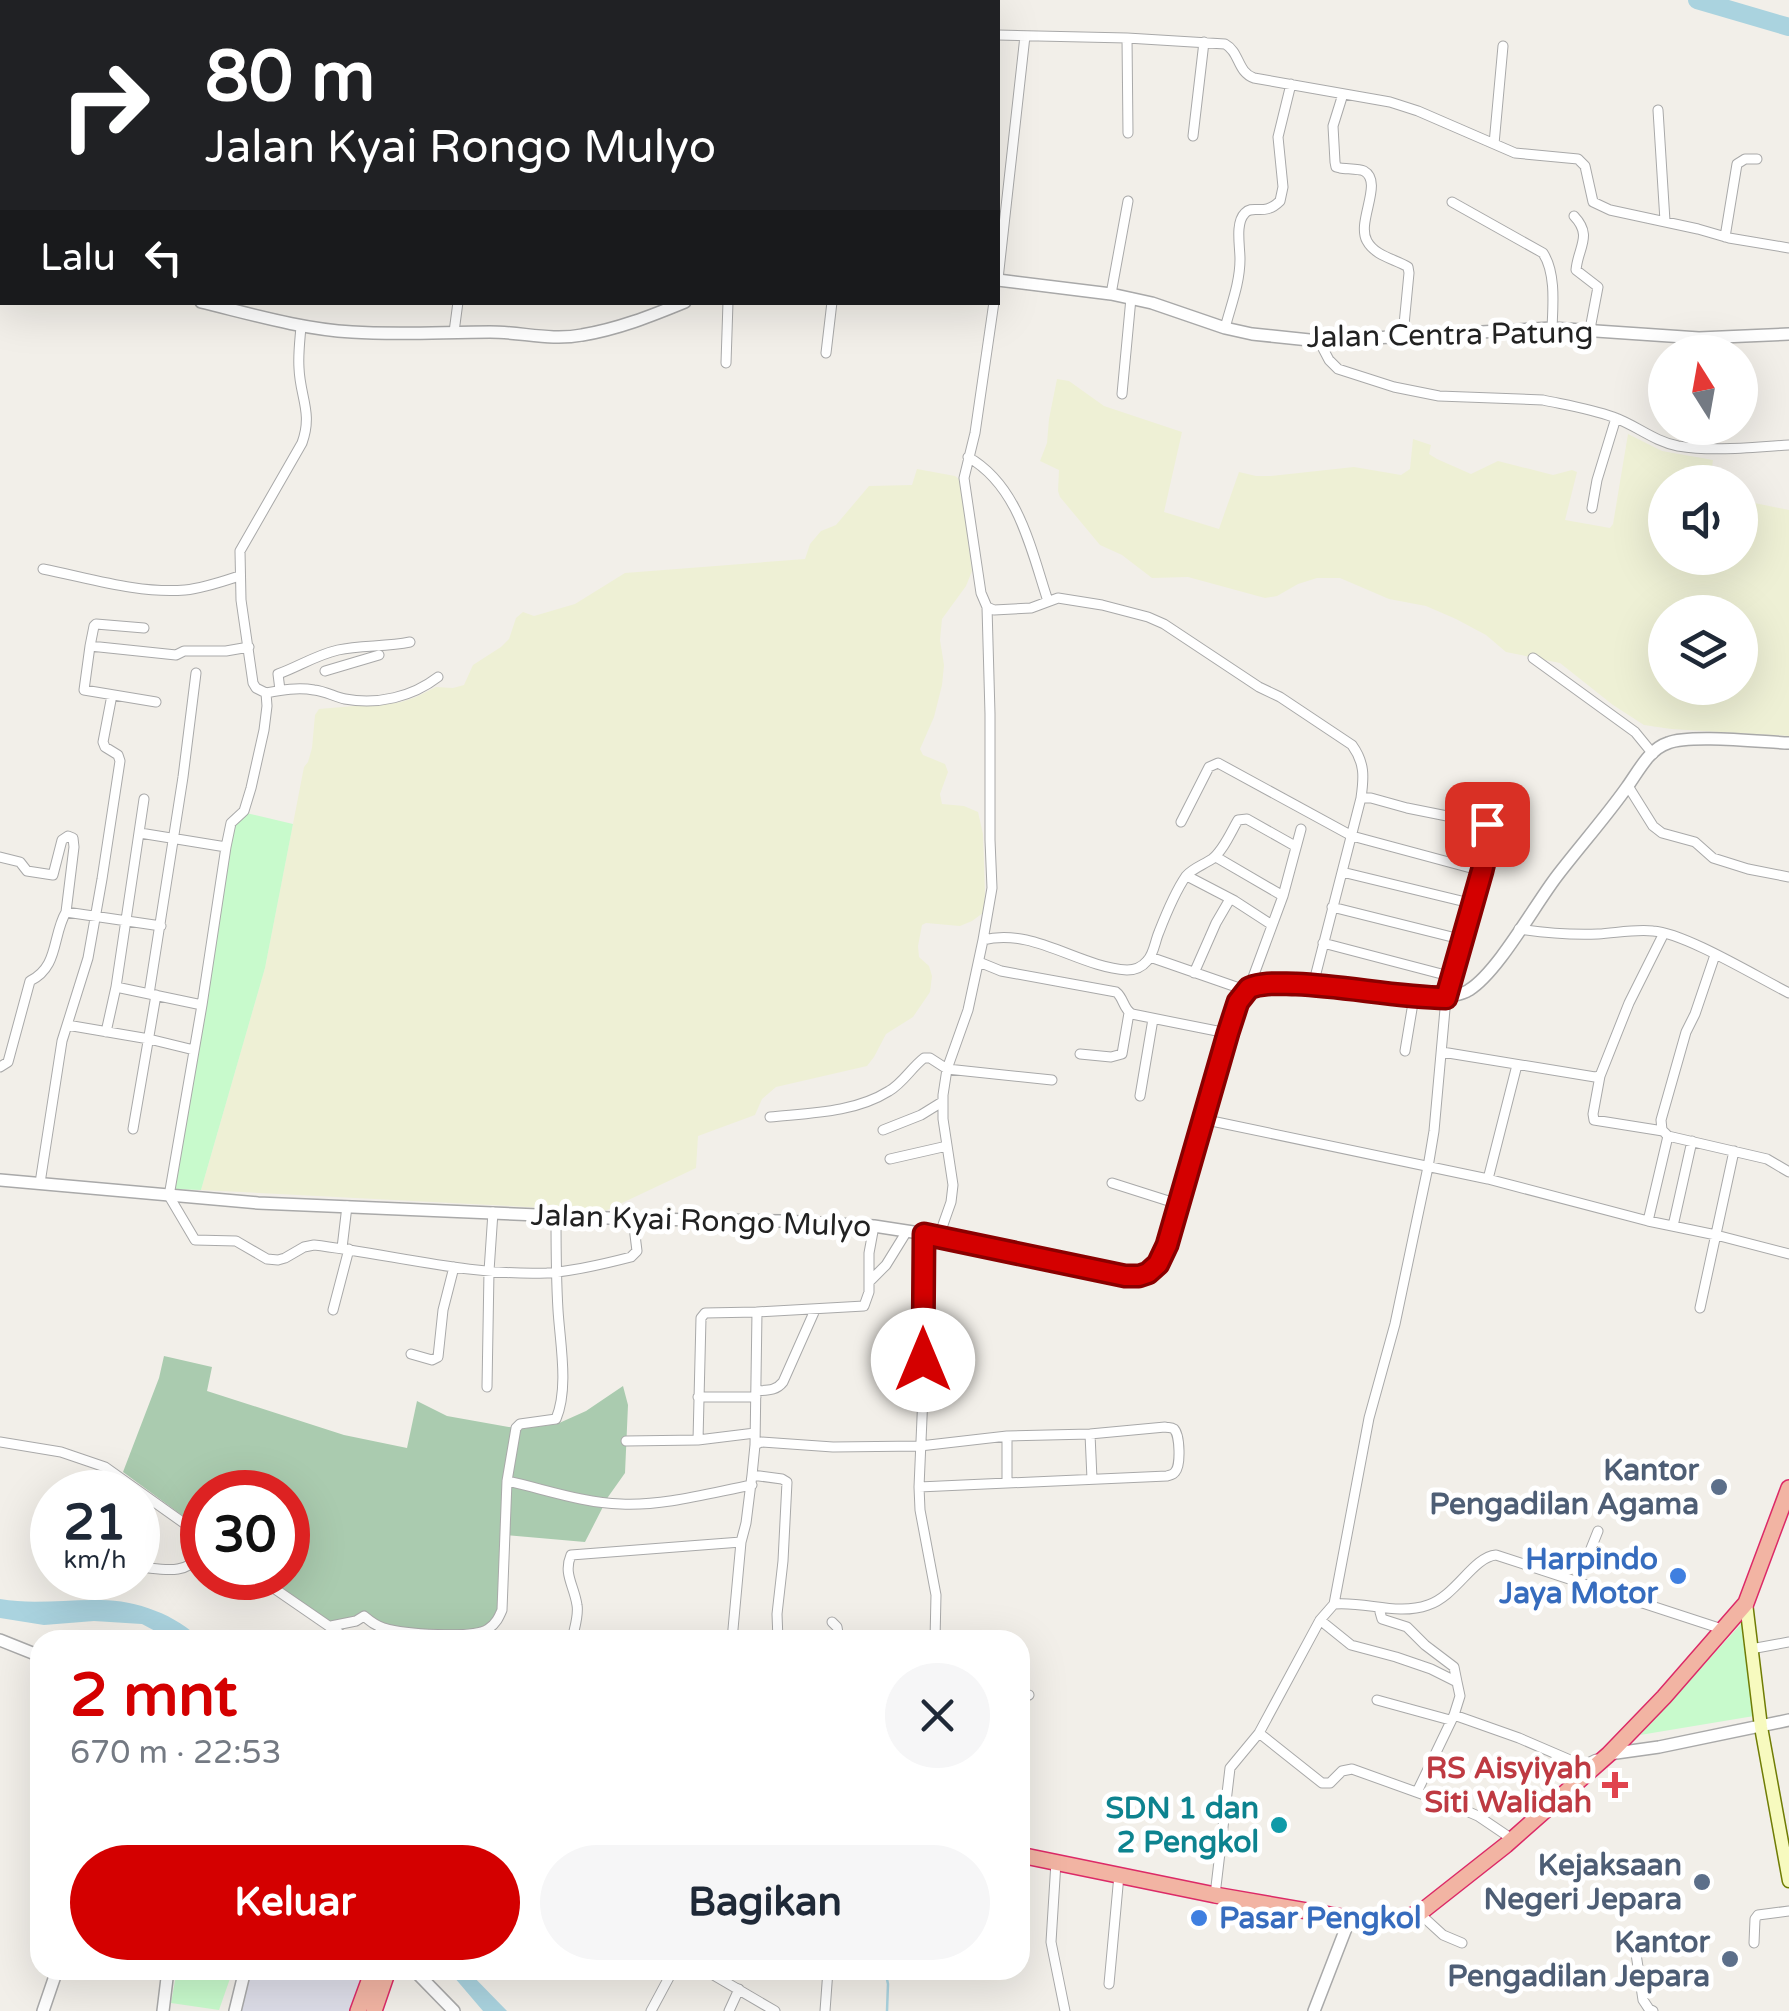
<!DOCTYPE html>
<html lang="id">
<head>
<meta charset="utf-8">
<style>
  :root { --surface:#fff; --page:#f6f6f7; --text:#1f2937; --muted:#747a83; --accent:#d40000 }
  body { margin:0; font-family:"Varela Round",sans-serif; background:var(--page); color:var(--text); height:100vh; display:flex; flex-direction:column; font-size:38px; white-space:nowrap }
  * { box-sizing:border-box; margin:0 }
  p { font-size:32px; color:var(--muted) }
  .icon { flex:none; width:55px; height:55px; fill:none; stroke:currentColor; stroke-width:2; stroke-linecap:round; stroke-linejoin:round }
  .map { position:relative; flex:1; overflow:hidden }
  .side { position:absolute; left:30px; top:1630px; width:1000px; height:350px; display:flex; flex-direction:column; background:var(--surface); border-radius:30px; box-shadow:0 10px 40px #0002 }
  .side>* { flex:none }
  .hud { position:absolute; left:0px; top:0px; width:1000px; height:305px; box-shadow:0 10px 40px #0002; background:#202124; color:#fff; overflow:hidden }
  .needle { width:65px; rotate:349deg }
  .fabs { position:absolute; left:1648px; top:335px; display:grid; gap:20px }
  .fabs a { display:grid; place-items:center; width:110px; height:110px; border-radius:50%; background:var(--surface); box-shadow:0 10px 40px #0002; font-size:50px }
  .speed { position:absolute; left:30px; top:1470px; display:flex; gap:20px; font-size:50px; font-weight:700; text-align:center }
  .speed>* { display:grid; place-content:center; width:130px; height:130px; border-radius:50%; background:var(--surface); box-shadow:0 10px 40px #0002; line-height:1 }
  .speed small { font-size:25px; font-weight:400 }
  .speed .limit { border:15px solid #d22; background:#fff; color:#111 }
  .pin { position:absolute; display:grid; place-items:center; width:85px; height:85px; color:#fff; margin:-42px; border-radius:20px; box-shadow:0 5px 15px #0006 }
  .me { position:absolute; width:110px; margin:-55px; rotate:0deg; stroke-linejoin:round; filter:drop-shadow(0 0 8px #0008) }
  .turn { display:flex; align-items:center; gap:35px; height:210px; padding:0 40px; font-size:45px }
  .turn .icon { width:130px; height:130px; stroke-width:2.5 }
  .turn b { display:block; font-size:70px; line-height:85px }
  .then { display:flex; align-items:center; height:95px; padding:0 40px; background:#0003; gap:20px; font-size:38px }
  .round { display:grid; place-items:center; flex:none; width:105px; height:105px; border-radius:52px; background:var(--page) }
  .overview { display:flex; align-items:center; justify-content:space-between; height:170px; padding:0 40px }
  h1 { font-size:60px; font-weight:700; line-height:75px; color:var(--accent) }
  .action { display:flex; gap:20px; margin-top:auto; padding:20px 40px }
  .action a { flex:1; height:115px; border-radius:60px; background:var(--accent); color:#fff; font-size:40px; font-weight:700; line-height:115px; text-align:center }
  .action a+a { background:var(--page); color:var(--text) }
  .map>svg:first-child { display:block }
  .farmland { fill:#eef0d5; fill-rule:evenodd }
  .cemetery { fill:#aacbaf }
  .park { fill:#c8facc }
  .plaza { fill:#dddde8 }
  .water { fill:#aad3df }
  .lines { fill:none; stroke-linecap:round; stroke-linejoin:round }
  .stream { stroke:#aad3df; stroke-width:2.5 }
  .river { stroke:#aad3df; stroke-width:18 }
  .minor-casing { stroke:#a9a9a9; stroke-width:11 }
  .tertiary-casing { stroke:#a9a9a9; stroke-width:14 }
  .secondary-casing { stroke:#707d05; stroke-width:15 }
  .trunk-casing { stroke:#dc2a67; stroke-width:18 }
  .minor { stroke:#fff; stroke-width:9 }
  .tertiary { stroke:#fff; stroke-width:11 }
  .secondary { stroke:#f7fabf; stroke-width:12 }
  .trunk { stroke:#f2b4a3; stroke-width:15 }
  .route-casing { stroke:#8a0000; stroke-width:25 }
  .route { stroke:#d40000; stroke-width:18 }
  .service-dot { fill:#5c6f8a; stroke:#fff; stroke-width:4 }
  .shop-dot { fill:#3f7fe0; stroke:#fff; stroke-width:4 }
  .health-dot { fill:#e0444e; stroke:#fff; stroke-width:4 }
  .culture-dot { fill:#0f9aa8; stroke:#fff; stroke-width:4 }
  .labels { text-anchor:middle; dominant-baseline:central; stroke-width:10; stroke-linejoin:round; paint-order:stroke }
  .street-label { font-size:30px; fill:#222; stroke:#fff }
  .service-label { font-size:30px; font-weight:bold; fill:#4e5e75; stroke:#fff; text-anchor:end }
  .shop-label { font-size:30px; font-weight:bold; fill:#366cbe; stroke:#fff; text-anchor:end }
  .health-label { font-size:30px; font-weight:bold; fill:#be3a42; stroke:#fff; text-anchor:end }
  .culture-label { font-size:30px; font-weight:bold; fill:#0d838f; stroke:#fff; text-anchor:end }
</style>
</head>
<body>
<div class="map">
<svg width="1789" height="2011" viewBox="0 0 1789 2011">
  <rect width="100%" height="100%" fill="#f2efe9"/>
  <path class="farmland" d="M1057,379L1069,381L1104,406L1182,432L1164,512L1219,529L1239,472L1256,476H1271L1354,467L1401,475L1410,469L1413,439L1431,445L1429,454L1437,459L1471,474L1498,461L1553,475L1572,470L1577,472L1565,520L1610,528L1613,524L1628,434L1662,451L1713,460L1710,482H1665V558H1740V500L1789,510V736L1671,729L1644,725L1613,705L1560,663L1506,652L1486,635L1456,619L1426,606L1389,599L1340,578H1317L1298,584L1277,596L1265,598L1188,577L1152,578L1122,555L1100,545L1060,497L1058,491L1059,470L1040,461L1047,443L1049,419ZM1665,612H1740V688H1665Z
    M917,469L955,476L960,480L972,571L966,586L942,619L940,640L944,665L942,685L934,717L920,749L923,755L945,764L948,772L940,794L942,804L964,806L978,812L983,834L985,894L983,913L972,921L960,926L926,923L922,925L918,946L919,957L929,966L932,976L930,992L913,1017L886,1034L874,1057L867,1066L776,1087L762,1099L755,1115L698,1136L696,1168L605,1211L201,1190L265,968L304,767L308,762L312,748L315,715L319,709L401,702L416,697L436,687L453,688L464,685L473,665L501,647L509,639L516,618L523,612L534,616L575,604L625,573L805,559L810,544L821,531L836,525L869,486L912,485Z"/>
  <path class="cemetery" d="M164,1356L212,1367L207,1391L344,1435L407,1448L417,1401L447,1416L520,1429L557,1424L586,1411L623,1386L628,1405L625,1473L608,1497L585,1542L504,1535L501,1609L488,1628L471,1633L389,1629L363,1615L332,1624L268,1578H288V1492H202V1530L123,1472L159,1378Z"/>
  <path class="park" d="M246,813L293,824L265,968L201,1190L173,1189L233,826Z
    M1741,1624L1754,1716L1640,1735Z
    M177,1970H233L219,2010L171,2003Z"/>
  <path class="plaza" d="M249,1970H359L363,1980L356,2011H239Z"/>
  <path class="water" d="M0,1599C34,1605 67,1599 101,1600C136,1600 177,1615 201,1640H172L142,1624L94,1621L44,1625L0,1618Z
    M448,1970H467L507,2011H483Z"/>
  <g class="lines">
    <path class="stream" d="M885,1970L888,1984L887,2011"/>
    <path class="river" d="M1697,0L1789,27"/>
    <defs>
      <path id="minor" d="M416,0V2
        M445,0L446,2
        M661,0V2
        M912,0L913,2
        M392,2L403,0
        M998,35L1127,38L1225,44C1240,52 1237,72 1254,78L1390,102L1418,111L1515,153L1578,159L1585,166L1593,202L1610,210L1698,229L1729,238L1789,248
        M1127,38L1128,133
        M1343,94L1333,126L1335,162L1336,167L1340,168C1346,169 1359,169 1364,171C1384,182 1356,222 1367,241C1375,256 1395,259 1408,267L1409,273L1403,335
        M1658,110L1665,221
        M1193,136L1204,42
        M1494,144L1503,46
        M1452,202L1543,253C1556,273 1553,305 1552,328
        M1574,216C1593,236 1578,247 1576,270L1598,287L1590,329
        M1725,237L1737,164L1745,159H1757
        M998,279L1025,36
        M1111,294L1128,201
        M994,302L975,433L964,478L981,593L987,607L994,610L1031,608L1058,598L1102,605L1148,617L1164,624L1259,687L1280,697L1352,745C1365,763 1364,777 1361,798
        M301,326C300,340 298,354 299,368C300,397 313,413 302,443L240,551L241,600L253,683L256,688L266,693L267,706L264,730L251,788L244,811L231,823L226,847L202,1005L169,1196L195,1240L236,1241L267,1259L278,1260L285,1258L304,1247L314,1245C391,1254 468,1276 547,1273C575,1271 604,1264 631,1257L637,1251L633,1219
        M1225,328C1231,305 1240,283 1240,259C1240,246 1235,223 1245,213C1253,204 1264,217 1280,201L1283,187L1278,137L1291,84
        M454,332L458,302
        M1319,341L1329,360L1338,369L1394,387L1439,396L1543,400C1566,405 1591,409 1613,417C1636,425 1653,441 1678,446C1714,452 1753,447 1789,445
        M826,353L832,302
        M726,363L728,302
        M1122,394L1131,298
        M968,457C1019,486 1031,550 1048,601
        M1592,508L1597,480L1616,418
        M43,569C89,578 139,594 185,590C204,588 221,582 239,576
        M90,646L94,626L96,624L144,628
        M1533,658L1635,732L1653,754
        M325,671L379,655
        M280,690L278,674C298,667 316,655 338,650C361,645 386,647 410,642
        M266,693C282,690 298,687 314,690C325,691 335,697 345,699C378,705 412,697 438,677
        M156,702L84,690L90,646L176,655L184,651H226L249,647
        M1628,786L1653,826L1662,833L1695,842L1713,858L1748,869L1789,877
        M1181,822L1209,767L1218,763L1352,836L1482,871
        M140,833L226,847
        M0,857L20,862L27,871L53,875L62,840L68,836L73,838L74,847L66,912
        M1216,857L1283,896
        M1342,872L1474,904
        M1187,876L1235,901L1272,925
        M1332,907L1464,940
        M1519,929C1545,933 1572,935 1598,934C1616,933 1635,929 1653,931C1685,933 1757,977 1789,993
        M983,940L992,888L990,840V714L987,607
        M1323,943L1453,977
        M1715,955L1695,1014L1686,1032L1661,1120L1662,1130L1668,1136L1767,1159L1789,1172
        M1150,957L1245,990
        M979,962L1001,971L1116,992C1124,998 1123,1009 1132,1014L1227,1033
        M1194,973L1216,923L1230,899
        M1313,985L1361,798H1371L1407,808L1487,824L1491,835L1482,871L1446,998L1434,1131L1428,1167L1395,1324L1369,1418L1334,1604
        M116,987L144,799
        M1249,988L1283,896L1301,829
        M149,994L183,777L196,673
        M67,1025L149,1039L194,1050
        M106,1032L116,987L202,1005
        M1405,1051L1414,997
        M1442,1052L1595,1077L1600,1076L1629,1003L1664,933
        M1080,1054L1111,1057L1122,1054L1129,1013
        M0,1067L8,1062L30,981C59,967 52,936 66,912L161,926
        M1600,1076L1593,1114L1594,1120L1663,1131
        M1140,1096L1153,1019
        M770,1117C809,1113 854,1113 889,1091C903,1083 911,1068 924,1058H930L947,1069L1052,1080
        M1202,1119L1488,1179L1648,1221L1716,1235L1789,1254
        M133,1129L156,995
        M883,1130L921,1115L942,1102
        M890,1159L947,1146
        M1488,1179L1517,1065
        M40,1183L62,1041L88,958L102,879L120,761L118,755L105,747L103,742L112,695
        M1112,1183L1178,1204
        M1648,1221L1668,1136
        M1673,1226L1692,1141
        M924,1233L923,1395L919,1487L920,1510L936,1595L935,1640
        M939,1236L951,1202L953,1185L943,1119V1095L947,1069L968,1010L983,940C1033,927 1078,967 1127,970C1134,970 1142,967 1147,961C1154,954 1155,941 1159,932C1166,914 1175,892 1186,876C1193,868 1203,865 1212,859C1223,851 1231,832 1238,820L1247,819L1295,846
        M342,1248L347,1206
        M870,1281L886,1265L907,1231
        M1700,1308L1734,1151
        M333,1310L349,1249
        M411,1354L432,1360L438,1357L443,1310L454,1267
        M487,1387L489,1271L493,1212
        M756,1391C767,1390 776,1391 783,1382L815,1310
        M698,1397H756
        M755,1433L698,1440L701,1318L705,1313L757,1312
        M1090,1434L1092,1479
        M1007,1436V1483
        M626,1441L698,1440
        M0,1442L61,1452L105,1467L202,1536
        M755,1445L757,1312L864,1306L869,1292V1253L874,1226
        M752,1475L755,1445L761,1442L833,1447L920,1446L1007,1436L1090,1434L1165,1427C1168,1428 1171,1427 1174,1429C1180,1435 1181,1466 1175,1472C1173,1475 1170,1475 1167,1476L919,1487
        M507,1481C544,1489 583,1503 621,1504C664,1506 710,1493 752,1485
        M138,1567C164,1569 183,1576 202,1555
        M259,1578L349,1640
        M1578,1581L1598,1531
        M1381,1608L1380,1612L1382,1619L1407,1627L1425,1645L1454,1667L1457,1682
        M1320,1620L1351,1645L1396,1657L1431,1669L1457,1682L1460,1696L1454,1715L1417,1792
        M832,1622L837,1627L839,1640
        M331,1626L356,1621L364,1616C371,1622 376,1626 384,1628C403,1634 473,1639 488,1629C496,1624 499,1617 502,1610L507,1481L516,1428L520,1424L556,1419C569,1388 560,1343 558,1310C556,1278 556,1247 556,1215
        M572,1640C574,1629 579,1616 577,1605C574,1585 563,1574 571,1555L741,1542
        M732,1640L741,1542L746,1523L752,1475L782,1479L787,1482L783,1561L777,1614L778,1640
        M1751,1649L1789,1642
        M1020,1693L1029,1695
        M1377,1700L1450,1720
        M1454,1715L1519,1738L1577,1763H1588L1596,1759
        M1259,1733L1322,1783H1330L1342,1771L1352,1769L1455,1806L1478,1816L1512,1839
        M1056,1862L1051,1942L1065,2011
        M1215,1895L1230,1768L1259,1733L1320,1620L1334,1604C1366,1601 1397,1616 1428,1605C1456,1596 1473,1557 1496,1555L1722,1629
        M1419,1913L1443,1935L1462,1943
        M1633,1934L1643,2000L1649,2009L1653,2011
        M1754,1943L1755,1919L1758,1915L1789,1911
        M705,1970L775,2011
        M1109,1984L1119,1875
        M651,2011L673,1970
        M729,2011L739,1989
        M825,2011L828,1970"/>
      <path id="tertiary" d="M26,2L27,0
        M0,85L2,83
        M0,266L2,267
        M998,280L1111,294L1152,303L1225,328L1252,334L1319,341L1552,328L1699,338L1789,334
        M201,302C251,314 301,329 352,332C398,335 444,332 490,332C522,332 551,341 582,335C618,329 651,316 685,302
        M0,1180L258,1203L633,1219L782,1221L874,1226L939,1236L1125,1276H1139L1148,1273L1156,1267L1163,1257L1227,1033L1245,990C1259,982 1273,983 1289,984C1329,985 1440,1009 1469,990C1498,972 1534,906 1557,876C1580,846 1605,818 1627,787C1638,772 1649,749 1668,743C1690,734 1762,742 1789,743
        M0,1640L40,1656
        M1609,1754L1659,1747L1789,1720
        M414,1970L454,2011
        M43,2011L57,1970
        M163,2011L168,1970
        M235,2011L245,1970
        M1314,2011L1350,1918"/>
      <path id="secondary" d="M1746,1603L1761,1727L1789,1881"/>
      <path id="trunk" d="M1020,1855L1215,1895L1371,1922L1397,1921L1421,1912L1506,1845L1609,1754L1664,1697L1746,1603L1789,1488
        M358,2011L373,1970
        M374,2011L388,1970"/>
    </defs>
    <use href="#minor" class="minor-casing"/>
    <use href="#tertiary" class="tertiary-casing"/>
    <use href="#secondary" class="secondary-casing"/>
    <use href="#trunk" class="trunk-casing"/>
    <use href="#minor" class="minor"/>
    <use href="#tertiary" class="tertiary"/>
    <use href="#secondary" class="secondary"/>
    <use href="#trunk" class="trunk"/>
  </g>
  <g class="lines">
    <defs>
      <path id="route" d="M923,1360L924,1234L1125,1276H1139L1148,1273L1158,1264L1167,1245L1228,1033L1238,1002L1249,988C1264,982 1280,984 1296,984C1346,986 1395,997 1446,998L1482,871L1491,834L1487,824"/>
    </defs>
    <use href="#route" class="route-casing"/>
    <use href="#route" class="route"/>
  </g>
  <g class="service-dot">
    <circle cx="1719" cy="1487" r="10"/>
    <circle cx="1702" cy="1882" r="10"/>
    <circle cx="1730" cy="1959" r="10"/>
  </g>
  <g class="shop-dot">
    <circle cx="1678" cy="1576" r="10"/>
    <circle cx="1199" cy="1918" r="10"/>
  </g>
  <path class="health-dot" d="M1610 1770h10v10h10v10h-10v10h-10v-10h-10v-10h10z"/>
  <circle class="culture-dot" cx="1279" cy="1825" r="10"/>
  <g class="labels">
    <g class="street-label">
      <text transform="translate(1450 335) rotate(-1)">Jalan Centra Patung</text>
      <text transform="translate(701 1221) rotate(2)">Jalan Kyai Rongo Mulyo</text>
    </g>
    <g class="service-label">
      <text x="1699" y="1470">Kantor<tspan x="1699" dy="34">Pengadilan Agama</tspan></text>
      <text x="1682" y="1865">Kejaksaan<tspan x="1682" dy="34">Negeri Jepara</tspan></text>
      <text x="1710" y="1942">Kantor<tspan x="1710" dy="34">Pengadilan Jepara</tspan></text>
    </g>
    <g class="shop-label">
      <text x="1658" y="1559">Harpindo<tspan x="1658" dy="34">Jaya Motor</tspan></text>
      <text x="1219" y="1918" text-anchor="start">Pasar Pengkol</text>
    </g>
    <g class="health-label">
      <text x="1592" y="1768">RS Aisyiyah<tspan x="1592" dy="34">Siti Walidah</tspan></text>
    </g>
    <g class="culture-label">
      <text x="1259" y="1808">SDN 1 dan<tspan x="1259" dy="34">2 Pengkol</tspan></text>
    </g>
  </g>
</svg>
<div class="fabs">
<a><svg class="needle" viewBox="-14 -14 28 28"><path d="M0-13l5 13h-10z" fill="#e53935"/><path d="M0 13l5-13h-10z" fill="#747a83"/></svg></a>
<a><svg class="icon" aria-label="sound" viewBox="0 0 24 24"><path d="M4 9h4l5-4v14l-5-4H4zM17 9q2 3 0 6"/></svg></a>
<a><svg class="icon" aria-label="layers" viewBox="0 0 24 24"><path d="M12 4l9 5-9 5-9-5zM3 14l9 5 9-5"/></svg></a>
</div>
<div class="speed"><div>21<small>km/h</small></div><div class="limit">30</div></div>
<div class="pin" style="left:1487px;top:824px;background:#d93025"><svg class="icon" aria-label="arrive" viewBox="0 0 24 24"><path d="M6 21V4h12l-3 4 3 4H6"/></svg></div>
<svg class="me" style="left:923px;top:1360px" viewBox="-20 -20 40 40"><circle r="19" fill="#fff"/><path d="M0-13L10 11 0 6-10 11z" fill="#d40000"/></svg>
<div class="hud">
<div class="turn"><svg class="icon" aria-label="right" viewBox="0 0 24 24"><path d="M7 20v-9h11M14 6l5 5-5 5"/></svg><div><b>80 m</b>Jalan Kyai Rongo Mulyo</div></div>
<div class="then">Lalu<svg class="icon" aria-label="left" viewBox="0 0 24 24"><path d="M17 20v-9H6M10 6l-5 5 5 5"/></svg></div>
</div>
<section class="side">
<div class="overview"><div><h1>2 mnt</h1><p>670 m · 22:53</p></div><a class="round"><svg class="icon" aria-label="close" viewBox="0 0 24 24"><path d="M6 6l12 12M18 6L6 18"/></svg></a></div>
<div class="action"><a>Keluar</a><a>Bagikan</a></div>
</section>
</div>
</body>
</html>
